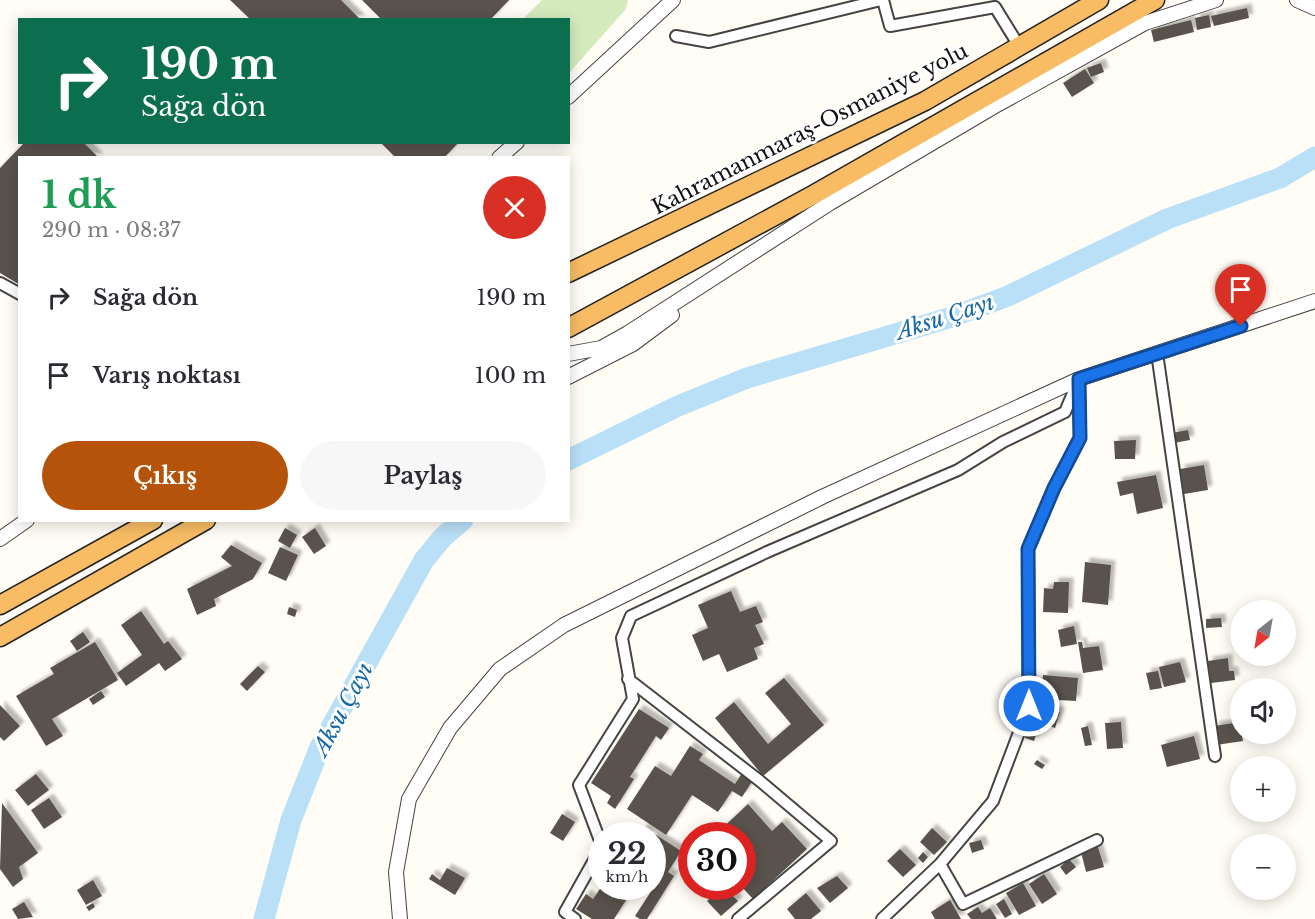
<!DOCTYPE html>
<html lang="tr">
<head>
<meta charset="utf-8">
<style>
  :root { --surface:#fff; --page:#f7f7f7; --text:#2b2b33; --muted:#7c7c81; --accent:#b45309 }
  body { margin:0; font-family:"Libre Baskerville",serif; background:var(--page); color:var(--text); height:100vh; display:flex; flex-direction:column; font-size:22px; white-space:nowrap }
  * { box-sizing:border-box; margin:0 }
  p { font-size:20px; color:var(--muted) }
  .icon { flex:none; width:33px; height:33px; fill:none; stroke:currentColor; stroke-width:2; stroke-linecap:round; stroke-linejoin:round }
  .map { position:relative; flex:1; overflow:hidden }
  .panel { position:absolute; left:18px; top:156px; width:552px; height:366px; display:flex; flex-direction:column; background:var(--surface); border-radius:0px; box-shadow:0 3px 15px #0003 }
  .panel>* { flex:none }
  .guide { position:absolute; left:18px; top:18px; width:552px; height:126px; border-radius:0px; box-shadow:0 3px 15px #0003; background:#0b6e4f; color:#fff; overflow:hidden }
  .needle { width:39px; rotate:211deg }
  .controls { position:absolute; left:1230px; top:600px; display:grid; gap:12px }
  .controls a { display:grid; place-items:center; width:66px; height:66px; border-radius:50%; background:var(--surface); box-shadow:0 3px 15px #0003; font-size:30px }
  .speed { position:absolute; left:588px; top:822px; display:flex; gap:12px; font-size:30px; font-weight:700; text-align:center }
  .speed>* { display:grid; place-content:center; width:78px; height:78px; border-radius:50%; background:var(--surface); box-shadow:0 3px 15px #0003; line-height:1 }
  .speed small { font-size:15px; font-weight:400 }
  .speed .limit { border:9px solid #d22; background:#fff; color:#111 }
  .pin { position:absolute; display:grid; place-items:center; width:51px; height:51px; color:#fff; margin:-62px -26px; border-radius:50% 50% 50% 0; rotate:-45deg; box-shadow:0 0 6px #0007 }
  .pin .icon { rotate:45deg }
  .me { position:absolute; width:66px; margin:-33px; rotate:0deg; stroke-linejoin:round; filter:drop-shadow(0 0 4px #0008) }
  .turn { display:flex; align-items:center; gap:21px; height:126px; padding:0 24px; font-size:27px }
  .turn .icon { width:78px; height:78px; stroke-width:2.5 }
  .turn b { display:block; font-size:42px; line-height:51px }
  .round { display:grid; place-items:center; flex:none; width:63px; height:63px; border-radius:32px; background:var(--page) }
  .summary { display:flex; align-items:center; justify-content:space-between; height:102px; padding:0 24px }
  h1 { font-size:36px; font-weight:700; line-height:45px; color:#1e9e55 }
  .primary-button { display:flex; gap:12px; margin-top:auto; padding:12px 24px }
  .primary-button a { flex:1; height:69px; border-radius:36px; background:var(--accent); color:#fff; font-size:24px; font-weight:700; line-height:69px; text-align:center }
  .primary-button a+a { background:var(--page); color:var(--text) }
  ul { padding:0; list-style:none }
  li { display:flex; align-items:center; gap:18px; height:78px; padding:0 24px }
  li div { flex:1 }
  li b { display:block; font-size:22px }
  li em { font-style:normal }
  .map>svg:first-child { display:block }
  .green { fill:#d5ebbd }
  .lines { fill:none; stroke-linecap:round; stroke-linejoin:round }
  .river { stroke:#b9e0f7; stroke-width:21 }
  .building { fill:#5a524d; filter:url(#shadow) }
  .minor-casing { stroke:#444; stroke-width:14 }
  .tertiary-casing { stroke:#444; stroke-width:16 }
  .trunk-casing { stroke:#222; stroke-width:21 }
  .minor { stroke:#fff; stroke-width:10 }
  .tertiary { stroke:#fff; stroke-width:14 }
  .trunk { stroke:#f7bc64; stroke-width:18 }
  .route-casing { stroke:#114b97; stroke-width:15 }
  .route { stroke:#1a73e8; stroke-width:10 }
  .labels { text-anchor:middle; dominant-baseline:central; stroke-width:6; stroke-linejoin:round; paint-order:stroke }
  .street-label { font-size:21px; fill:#111; stroke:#fff }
  .water-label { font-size:22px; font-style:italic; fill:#1768a6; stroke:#fff }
</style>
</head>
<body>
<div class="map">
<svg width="1315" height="919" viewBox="0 0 1315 919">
  <defs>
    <filter id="shadow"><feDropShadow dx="4.5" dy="-4.5" stdDeviation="1.5" flood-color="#0004"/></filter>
  </defs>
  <rect width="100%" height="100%" fill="#fffdf5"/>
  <path class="green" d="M542,0H628L626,9L569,73L568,20L523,19Z"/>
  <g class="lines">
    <path class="river" d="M568,460L678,406L747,378L952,317L1008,296L1167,219L1280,178L1315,157
      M264,919L291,820L320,747L424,560L443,537L463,520"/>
  </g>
  <path class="building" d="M230,0H341L361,20H251Z
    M362,0H509L490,20H382Z
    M1247,8L1249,18L1214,26L1211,16Z
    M1209,15L1211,27L1197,30L1195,18Z
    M1191,20L1194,32L1154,42L1151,30Z
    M1101,63L1104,72L1091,77L1087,68Z
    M1085,69L1094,83L1072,97L1063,83Z
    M25,142H83L99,158H20V285L0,273V168Z
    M380,142H459L444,158H396Z
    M1188,430L1190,440L1174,443L1172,433Z
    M1136,440L1135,459H1115L1114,441Z
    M1204,465L1208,490L1184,494L1180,469Z
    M1156,475L1163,508L1137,514L1133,493L1120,496L1117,482Z
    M285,528L297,535L290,548L278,541Z
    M315,528L326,546L314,554L302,537Z
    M231,545L262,563L253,579L214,599L216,606L197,615L187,589L232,566L221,557Z
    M280,547L298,555L286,581L268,573Z
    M1085,562L1111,565L1108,605L1082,602Z
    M1054,582H1069L1068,613L1043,612L1044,588L1053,589Z
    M731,591L740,612L756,606L763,622L755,625L764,644L754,648L758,659L727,672L719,654L703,661L692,635L708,628L698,605Z
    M289,607L297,610L295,617L287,614Z
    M141,611L164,644L168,641L182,659L165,671L159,663L126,686L117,673L142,655L121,625Z
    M1221,618L1222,627L1206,628V619Z
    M1074,626L1077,644L1061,647L1058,630Z
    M83,632L90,642L77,651L70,641Z
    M95,642L118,680L52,719L63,736L46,746L16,696L54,674L50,668Z
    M1078,642H1082L1083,648L1099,646L1103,670L1083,673Z
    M1228,658L1229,671H1234L1235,680L1211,683L1208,661Z
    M1180,662L1186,682L1164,687L1159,667Z
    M258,666L265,672L247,691L240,684Z
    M1158,671L1162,688L1150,690L1146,673Z
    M1043,675L1078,678L1076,701L1041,699Z
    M784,678L824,725L763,776L715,718L734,702L768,744L791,724L765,693Z
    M101,691L105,697L93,705L89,699Z
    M1039,704L1060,712L1055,728L1033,720Z
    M0,705L20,726L4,741L0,737Z
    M639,709L669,728L661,740L656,736L630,777L634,779L615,809L607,803L611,796L591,783Z
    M1121,722L1123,748L1107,749L1105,723Z
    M1234,723L1235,728L1240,727L1243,741L1216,745L1214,726Z
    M1088,726L1092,745L1085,746L1081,728Z
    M1026,733L1036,735L1034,741L1025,738Z
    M1194,736L1200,759L1167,767L1161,745Z
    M690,746L703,754L699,760L735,784L742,773L753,780L742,797L732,791L718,812L692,795L666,835L627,809L655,766L671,776Z
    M1037,760L1045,765L1042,769L1034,764Z
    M36,774L49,790L28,806L15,790Z
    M49,798L62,817L44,829L31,810Z
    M2,803L38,853L19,867L23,879L13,887L0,869Z
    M748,804L772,831L782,822L807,849L753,899L742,887V836H714Z
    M562,814L575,822L563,841L550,833Z
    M644,827L681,851L668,872L674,876L647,919H640L635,916L663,873L652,866V836H639Z
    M932,828L947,842L934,855L920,842Z
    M981,840L984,849L972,853L969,843Z
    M1098,847L1104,867L1086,872L1081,852Z
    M900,849L916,865L903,877L887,861Z
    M923,852L928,857L923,863L918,858Z
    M1069,859L1076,867L1066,875L1060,867Z
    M447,868L465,878L455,895L429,879L432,874L440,880Z
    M1044,874L1057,894L1042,904L1029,884Z
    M837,876L848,888L830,903L817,888Z
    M93,880L102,896L86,905L77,890Z
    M1023,883L1036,906L1019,915L1006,893Z
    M602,886H635L614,919H592L576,909L586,894L593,899Z
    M723,886H733L736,889L731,894L738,901L721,916L707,901Z
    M806,893L821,911L811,919H795L787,909Z
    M1004,899L1012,914L1005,918L996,904Z
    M950,900L961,919H935L931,912Z
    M24,902L33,917L18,919L12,909Z
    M93,903L95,907L89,911L86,907Z
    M978,907L982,913L990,908L997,919H971L967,914Z"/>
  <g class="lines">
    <defs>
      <path id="minor" d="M883,0L890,26L995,7L1019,46
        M676,36L709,42L881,0
        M0,283L20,294
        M1157,353L1215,756
        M628,679L760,781L831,841L738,919
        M602,846L579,785L633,699L622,638L631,616L767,552L958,470L1003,442L1065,412L1079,379
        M940,864L963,904L1097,840
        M575,919L565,912L602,846
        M882,919L940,864L993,801L1029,706L1028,549L1054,488L1080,438L1079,385"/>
      <path id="tertiary" d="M1297,0L1315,8
        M568,97L673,0
        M499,158L517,142
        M568,354L601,348L628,333L830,203L995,106L1145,23L1216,0
        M568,377L633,344L672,315
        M0,539L27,520
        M400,919L396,872L409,799L450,728L500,669L564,625L822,497L1079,379L1315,301"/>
      <path id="trunk" d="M568,273L925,101L1099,0
        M568,328L813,195L1155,0
        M0,605L153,520
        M0,637L206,520"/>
    </defs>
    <use href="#minor" class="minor-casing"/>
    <use href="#tertiary" class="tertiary-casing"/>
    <use href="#trunk" class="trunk-casing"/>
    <use href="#minor" class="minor"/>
    <use href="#tertiary" class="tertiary"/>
    <use href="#trunk" class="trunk"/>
  </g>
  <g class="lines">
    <defs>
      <path id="route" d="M1029,706L1028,549L1054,488L1080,438L1079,379L1241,326"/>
    </defs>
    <use href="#route" class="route-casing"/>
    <use href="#route" class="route"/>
  </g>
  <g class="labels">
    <g class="street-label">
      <text transform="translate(810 129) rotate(-27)">Kahramanmaraş-Osmaniye yolu</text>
    </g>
    <g class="water-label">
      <text transform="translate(945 317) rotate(-18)">Aksu Çayı</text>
      <text transform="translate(343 709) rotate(-62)">Aksu Çayı</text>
    </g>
  </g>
</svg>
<div class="controls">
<a><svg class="needle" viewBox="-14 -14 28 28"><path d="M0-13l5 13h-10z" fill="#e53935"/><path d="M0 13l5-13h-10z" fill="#7c7c81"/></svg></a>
<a><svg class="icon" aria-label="sound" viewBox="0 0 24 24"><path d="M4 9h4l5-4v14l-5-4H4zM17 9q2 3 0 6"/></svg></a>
<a>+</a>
<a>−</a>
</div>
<div class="speed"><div>22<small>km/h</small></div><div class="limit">30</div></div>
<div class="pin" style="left:1241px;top:326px;background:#d93025"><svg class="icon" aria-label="arrive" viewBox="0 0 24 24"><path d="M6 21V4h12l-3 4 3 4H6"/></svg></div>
<svg class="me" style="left:1029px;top:706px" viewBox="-20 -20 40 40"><circle r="17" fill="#1a73e8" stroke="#fff" stroke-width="3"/><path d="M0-11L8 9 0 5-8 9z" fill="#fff"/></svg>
<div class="guide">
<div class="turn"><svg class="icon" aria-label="right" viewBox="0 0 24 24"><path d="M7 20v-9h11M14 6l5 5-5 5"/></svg><div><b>190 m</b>Sağa dön</div></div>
</div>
<section class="panel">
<div class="summary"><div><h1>1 dk</h1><p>290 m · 08:37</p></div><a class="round" style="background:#d93025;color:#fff"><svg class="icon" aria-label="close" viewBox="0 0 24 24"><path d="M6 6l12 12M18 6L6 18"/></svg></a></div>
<ul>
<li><svg class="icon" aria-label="right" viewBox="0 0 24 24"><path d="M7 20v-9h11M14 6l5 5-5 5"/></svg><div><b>Sağa dön</b></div><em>190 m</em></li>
<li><svg class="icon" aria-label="arrive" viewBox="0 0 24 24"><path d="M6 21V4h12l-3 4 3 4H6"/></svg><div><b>Varış noktası</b></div><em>100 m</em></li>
</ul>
<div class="primary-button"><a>Çıkış</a><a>Paylaş</a></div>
</section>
</div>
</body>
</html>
